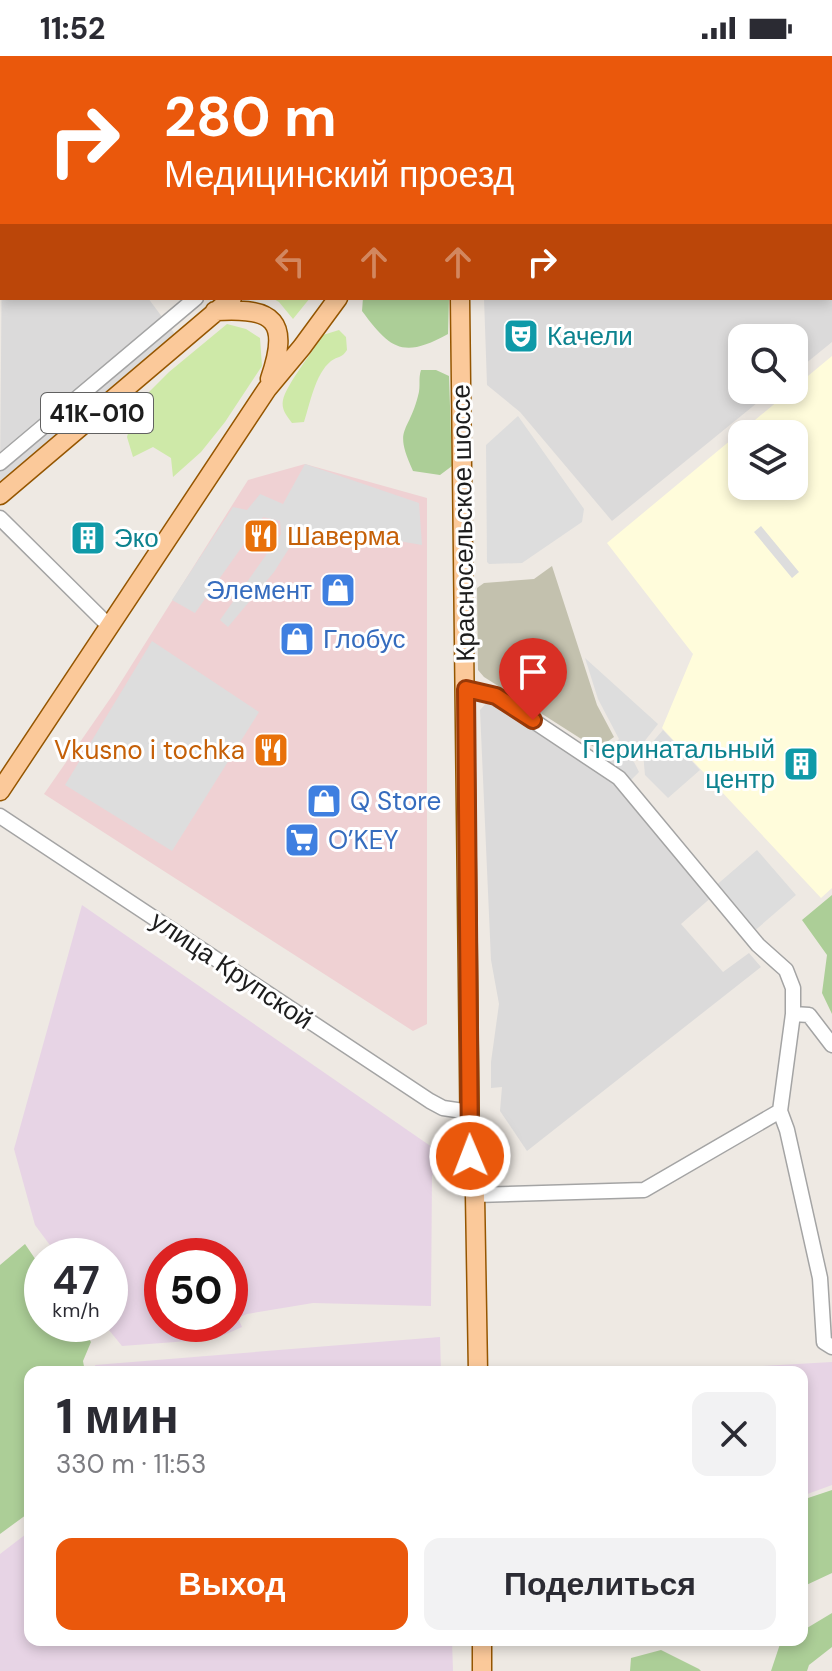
<!DOCTYPE html>
<html lang="ru">
<head>
<meta charset="utf-8">
<style>
  :root { --surface:#fff; --page:#f2f2f3; --text:#2b2b33; --muted:#7c7c81; --accent:#ea580c }
  body { margin:0; font-family:"DM Sans",sans-serif; background:var(--page); color:var(--text); height:100vh; display:flex; flex-direction:column; font-size:30px; white-space:nowrap }
  * { box-sizing:border-box; margin:0 }
  p { font-size:26px; color:var(--muted) }
  .icon { flex:none; width:44px; height:44px; fill:none; stroke:currentColor; stroke-width:2; stroke-linecap:round; stroke-linejoin:round }
  .map { position:relative; flex:1; overflow:hidden }
  .drawer { position:absolute; left:24px; top:1310px; width:784px; height:280px; display:flex; flex-direction:column; background:var(--surface); border-radius:16px; box-shadow:0 4px 12px #0003 }
  .drawer>* { flex:none }
  .guide { position:absolute; left:0px; top:0px; width:832px; height:244px; box-shadow:0 4px 12px #0003; background:#ea580c; color:#fff; overflow:hidden }
  .tools { position:absolute; left:728px; top:268px; display:grid; gap:16px }
  .tools a { display:grid; place-items:center; width:80px; height:80px; border-radius:16px; background:var(--surface); box-shadow:0 4px 12px #0003; font-size:40px }
  .speed { position:absolute; left:24px; top:1182px; display:flex; gap:16px; font-size:40px; font-weight:700; text-align:center }
  .speed>* { display:grid; place-content:center; width:104px; height:104px; border-radius:50%; background:var(--surface); box-shadow:0 4px 12px #0003; line-height:1 }
  .speed small { font-size:20px; font-weight:400 }
  .speed .limit { border:12px solid #d22; background:#fff; color:#111 }
  .pin { position:absolute; display:grid; place-items:center; width:68px; height:68px; color:#fff; margin:-82px -34px; border-radius:50% 50% 50% 0; rotate:-45deg; box-shadow:0 0 8px #0007 }
  .pin .icon { rotate:45deg }
  .me { position:absolute; width:88px; margin:-44px; rotate:359deg; stroke-linejoin:round; filter:drop-shadow(0 0 6px #0008) }
  .turn { display:flex; align-items:center; gap:28px; height:168px; padding:0 32px; font-size:36px }
  .turn .icon { width:104px; height:104px; stroke-width:2.5 }
  .turn b { display:block; font-size:56px; line-height:68px }
  .lanes { display:flex; align-items:center; height:76px; padding:0 32px; background:#0003; justify-content:center; gap:40px; direction:ltr }
  .lanes .off { opacity:.35 }
  .round { display:grid; place-items:center; flex:none; width:84px; height:84px; border-radius:16px; background:var(--page) }
  .overview { display:flex; align-items:center; justify-content:space-between; height:136px; padding:0 32px }
  h1 { font-size:48px; font-weight:700; line-height:60px }
  .action { display:flex; gap:16px; margin-top:auto; padding:16px 32px }
  .action a { flex:1; height:92px; border-radius:16px; background:var(--accent); color:#fff; font-size:32px; font-weight:700; line-height:92px; text-align:center }
  .action a+a { background:var(--page); color:var(--text) }
  .status { display:flex; justify-content:space-between; align-items:center; height:56px; padding:0 40px; background:var(--surface); direction:ltr }
  .status svg { height:22px; fill:currentColor }
  .map>svg:first-child { display:block }
  .residential { fill:#dbdada }
  .commercial { fill:#efd1d3 }
  .industrial { fill:#e7d4e5; fill-rule:evenodd }
  .education { fill:#fffcdb; fill-rule:evenodd }
  .construction { fill:#c3c1ae }
  .grass { fill:#cee9a8 }
  .forest { fill:#acce97 }
  .parking { fill:#ddd }
  .lines { fill:none; stroke-linecap:round; stroke-linejoin:round }
  .minor-casing { stroke:#a4a4a4; stroke-width:17 }
  .major-casing { stroke:#955600; stroke-width:21 }
  .minor { stroke:#fff; stroke-width:14 }
  .major { stroke:#fbc99a; stroke-width:18 }
  .route-casing { stroke:#983908; stroke-width:20 }
  .route { stroke:#ea580c; stroke-width:14 }
  .labels { text-anchor:middle; dominant-baseline:central; stroke-width:6; stroke-linejoin:round; paint-order:stroke }
  .shield { fill:#fff; stroke:#616161; stroke-width:2 }
  .shield-label { font-size:24px; font-weight:bold; fill:#1d1d1d }
  .culture-label { font-size:26px; fill:#0d838f; stroke:#fff; text-anchor:start }
  .street-label { font-size:26px; fill:#1d1d1d; stroke:#fff }
  .food-label { font-size:26px; fill:#c56008; stroke:#fff; text-anchor:start }
  .shop-label { font-size:26px; fill:#366cbe; stroke:#fff; text-anchor:start }
</style>
</head>
<body>
<div class="status"><b>11:52</b><svg viewBox="0 0 49 12"><path d="M0 12V9h3v3zM5 12V6h3v6zM10 12V3h3v9zM15 12V0h3v12zM26 1h20v11H26zM47 4h2v5h-2z"/></svg></div>
<div class="map">
<svg width="832" height="1615" viewBox="0 0 832 1615">
  <rect width="100%" height="100%" fill="#eee9e3"/>
  <path class="residential" d="M211,0H457L454,2Z
    M606,0H832V286L794,317V282H742V334H773L612,465L520,356L487,329L484,242H830V2H603Z
    M2,182V242H148L177,281L0,425Z
    M492,641L620,729L714,839L681,868L723,916L749,897L761,911L527,1095L500,1055L502,1031L491,1032V1006L499,948L491,904L480,654Z"/>
  <path class="commercial" d="M305,408L427,442V968L413,975L44,738L114,637L248,424Z"/>
  <path class="industrial" d="M0,0H79L2,2V95Z
    M82,849L442,1098L432,1120L431,1250L313,1247L247,1258L238,1262L242,1271L215,1283L122,1290L104,1268H110V1200H58L35,1169L14,1093ZM162,1200H230V1268H162Z
    M440,1281L441,1316H97L95,1309Z
    M832,1306V1429L802,1440V1316L675,1315Z
    M30,1475V1584H452L453,1615H0V1498Z"/>
  <path class="education" d="M832,300V832L821,842L662,672L693,598L607,487ZM742,378H794V430H742Z"/>
  <path class="construction" d="M552,510L597,649L614,681L597,693L484,621L478,614L477,532L484,527L534,523Z"/>
  <path class="grass" d="M272,242H310L293,263L279,246Z
    M227,268L246,273L260,282L262,310L225,366L201,396L173,421L171,402L153,391L133,401L127,381L136,349L169,316Z
    M339,274L346,281L347,294C342,302 338,300 331,305C315,318 310,348 304,366L292,367C287,360 281,354 283,344C286,329 314,294 323,279Z"/>
  <path class="forest" d="M363,242H449L448,278C403,303 390,293 362,255Z
    M421,314H436L449,320L452,410L440,419L413,415C393,371 408,379 418,340C421,330 418,323 421,314Z
    M832,839V958L822,937L827,899L802,864Z
    M25,1188L42,1213V1268H79L91,1286L83,1305L85,1316H30V1456L0,1478V1209Z
    M832,1434V1517L802,1531V1444Z
    M832,1557V1591L809,1609L807,1615H771L780,1588L786,1584H802V1575Z
    M661,1594L699,1613L701,1615H630L631,1602Z"/>
  <path class="parking" d="M518,360L584,453L582,466L522,507L489,508L487,506L486,389Z
    M305,408L419,447L422,489L381,482L380,491L295,483L274,516L228,571L220,564L281,478L280,465L263,461L195,557L172,544L233,451L247,454L260,438L283,448Z
    M761,470L799,516L792,522L754,476Z
    M152,585L259,656L172,795L65,729Z
    M585,602L658,668L633,700L615,687L619,683L598,643Z
    M663,674L700,714L668,742L645,719L643,697Z
    M612,691L634,706L639,716L630,725L599,701Z
    M757,794L796,839L752,877L713,832Z"/>
  <g class="lines">
    <defs>
      <path id="minor" d="M0,407L196,242
        M0,462L109,570
        M466,633L496,640L619,722L758,889L786,914L793,932V958L780,1055L644,1134L475,1139
        M0,760L430,1045L443,1052L470,1056
        M793,958L809,959L832,989
        M780,1055L787,1074L820,1222L824,1286L832,1291"/>
      <path id="major" d="M514,2L516,0
        M460,242L470,1100L475,1139L478,1316
        M215,255C275,251 290,265 270,323
        M0,439L232,242
        M0,735L267,333L302,291L338,242
        M482,1584V1615"/>
    </defs>
    <use href="#minor" class="minor-casing"/>
    <use href="#major" class="major-casing"/>
    <use href="#minor" class="minor"/>
    <use href="#major" class="major"/>
  </g>
  <g class="lines">
    <defs>
      <path id="route" d="M470,1100L466,633L496,640L533,664"/>
    </defs>
    <use href="#route" class="route-casing"/>
    <use href="#route" class="route"/>
  </g>
  <defs>
    <symbol id="theatre-square" viewBox="-11 -11 22 22"><rect x="-9" y="-9" width="18" height="18" rx="4" fill="#0f9aa8" stroke="#fff"/><path d="M-5-5.5Q0-4 5-5.5V0Q5 5 0 6Q-5 5-5 0ZM-3.3-2.5H-1v1.5H-3.3ZM1-2.5H3.3v1.5H1ZM-2.8 1Q0 5.5 2.8 1Z" fill="#fff"/></symbol>
    <symbol id="restaurant-square" viewBox="-11 -11 22 22"><rect x="-9" y="-9" width="18" height="18" rx="4" fill="#e8710a" stroke="#fff"/><path d="M-5-6h1v4h1v-4h1v4h1v-4h1v5L-1.5 .5V6h-2V.5L-5-1ZM5-6V6H3V1.5H1.5Q1.5-4 5-6Z" fill="#fff"/></symbol>
    <symbol id="building-square" viewBox="-11 -11 22 22"><rect x="-9" y="-9" width="18" height="18" rx="4" fill="#0f9aa8" stroke="#fff"/><path d="M-4-6H4V6H1V3H-1V6H-4ZM-2.5-4.3h1.7v1.8h-1.7ZM.8-4.3h1.7v1.8H.8ZM-2.5-1h1.7V.8h-1.7ZM.8-1h1.7V.8H.8Z" fill="#fff"/></symbol>
    <symbol id="shop-square" viewBox="-11 -11 22 22"><rect x="-9" y="-9" width="18" height="18" rx="4" fill="#3f7fe0" stroke="#fff"/><path d="M-5-2.5h2.3a2.7 3.5 0 0 1 5.4 0H5L5.5 6h-11ZM-1.5-2.5h3a1.5 2.3 0 0 0-3 0Z" fill="#fff"/></symbol>
    <symbol id="supermarket-square" viewBox="-11 -11 22 22"><rect x="-9" y="-9" width="18" height="18" rx="4" fill="#3f7fe0" stroke="#fff"/><path d="M-6-5.5h2.5l.6 2H6L4.5 2H-2.5L-4.4-4H-6ZM-1.5 3.2a1.3 1.3 0 1 0 .1 0ZM3 3.2a1.3 1.3 0 1 0 .1 0Z" fill="#fff"/></symbol>
  </defs>
  <g fill-rule="evenodd">
    <use href="#theatre-square" x="501" y="260" width="40" height="40"/>
    <use href="#restaurant-square" x="241" y="460" width="40" height="40"/>
    <use href="#building-square" x="68" y="462" width="40" height="40"/>
    <use href="#shop-square" x="318" y="514" width="40" height="40"/>
    <use href="#shop-square" x="277" y="563" width="40" height="40"/>
    <use href="#restaurant-square" x="251" y="674" width="40" height="40"/>
    <use href="#building-square" x="781" y="688" width="40" height="40"/>
    <use href="#shop-square" x="304" y="725" width="40" height="40"/>
    <use href="#supermarket-square" x="282" y="764" width="40" height="40"/>
  </g>
  <g class="labels">
    <rect class="shield" x="41" y="337" width="112" height="40" rx="6"/>
    <g class="shield-label">
      <text x="97" y="357">41К-010</text>
    </g>
    <g class="culture-label">
      <text x="547" y="280">Качели</text>
      <text x="114" y="482">Эко</text>
      <text x="775" y="693" text-anchor="end">Перинатальный<tspan x="775" dy="30">центр</tspan></text>
    </g>
    <g class="street-label">
      <text transform="translate(463 467) rotate(-91)">Красносельское шоссе</text>
      <text transform="translate(232 914) rotate(34)">улица Крупской</text>
    </g>
    <g class="food-label">
      <text x="287" y="480">Шаверма</text>
      <text x="245" y="694" text-anchor="end">Vkusno i tochka</text>
    </g>
    <g class="shop-label">
      <text x="312" y="534" text-anchor="end">Элемент</text>
      <text x="323" y="583">Глобус</text>
      <text x="350" y="745">Q Store</text>
      <text x="328" y="784">O’KEY</text>
    </g>
  </g>
</svg>
<div class="tools">
<a><svg class="icon" aria-label="search" viewBox="0 0 24 24"><circle cx="10" cy="10" r="6"/><path d="M15 15l6 6"/></svg></a>
<a><svg class="icon" aria-label="layers" viewBox="0 0 24 24"><path d="M12 4l9 5-9 5-9-5zM3 14l9 5 9-5"/></svg></a>
</div>
<div class="speed"><div>47<small>km/h</small></div><div class="limit">50</div></div>
<div class="pin" style="left:533px;top:664px;background:#d93025"><svg class="icon" aria-label="arrive" viewBox="0 0 24 24"><path d="M6 21V4h12l-3 4 3 4H6"/></svg></div>
<svg class="me" style="left:470px;top:1100px" viewBox="-20 -20 40 40"><circle r="17" fill="#ea580c" stroke="#fff" stroke-width="3"/><path d="M0-11L8 9 0 5-8 9z" fill="#fff"/></svg>
<div class="guide">
<div class="turn"><svg class="icon" aria-label="right" viewBox="0 0 24 24"><path d="M7 20v-9h11M14 6l5 5-5 5"/></svg><div><b>280 m</b>Медицинский проезд</div></div>
<div class="lanes"><svg class="icon off" aria-label="left" viewBox="0 0 24 24"><path d="M17 20v-9H6M10 6l-5 5 5 5"/></svg><svg class="icon off" aria-label="ahead" viewBox="0 0 24 24"><path d="M12 20V5M6 11l6-6 6 6"/></svg><svg class="icon off" aria-label="ahead" viewBox="0 0 24 24"><path d="M12 20V5M6 11l6-6 6 6"/></svg><svg class="icon" aria-label="right" viewBox="0 0 24 24"><path d="M7 20v-9h11M14 6l5 5-5 5"/></svg></div>
</div>
<section class="drawer">
<div class="overview"><div><h1>1 мин</h1><p>330 m · 11:53</p></div><a class="round"><svg class="icon" aria-label="close" viewBox="0 0 24 24"><path d="M6 6l12 12M18 6L6 18"/></svg></a></div>
<div class="action"><a>Выход</a><a>Поделиться</a></div>
</section>
</div>
</body>
</html>
